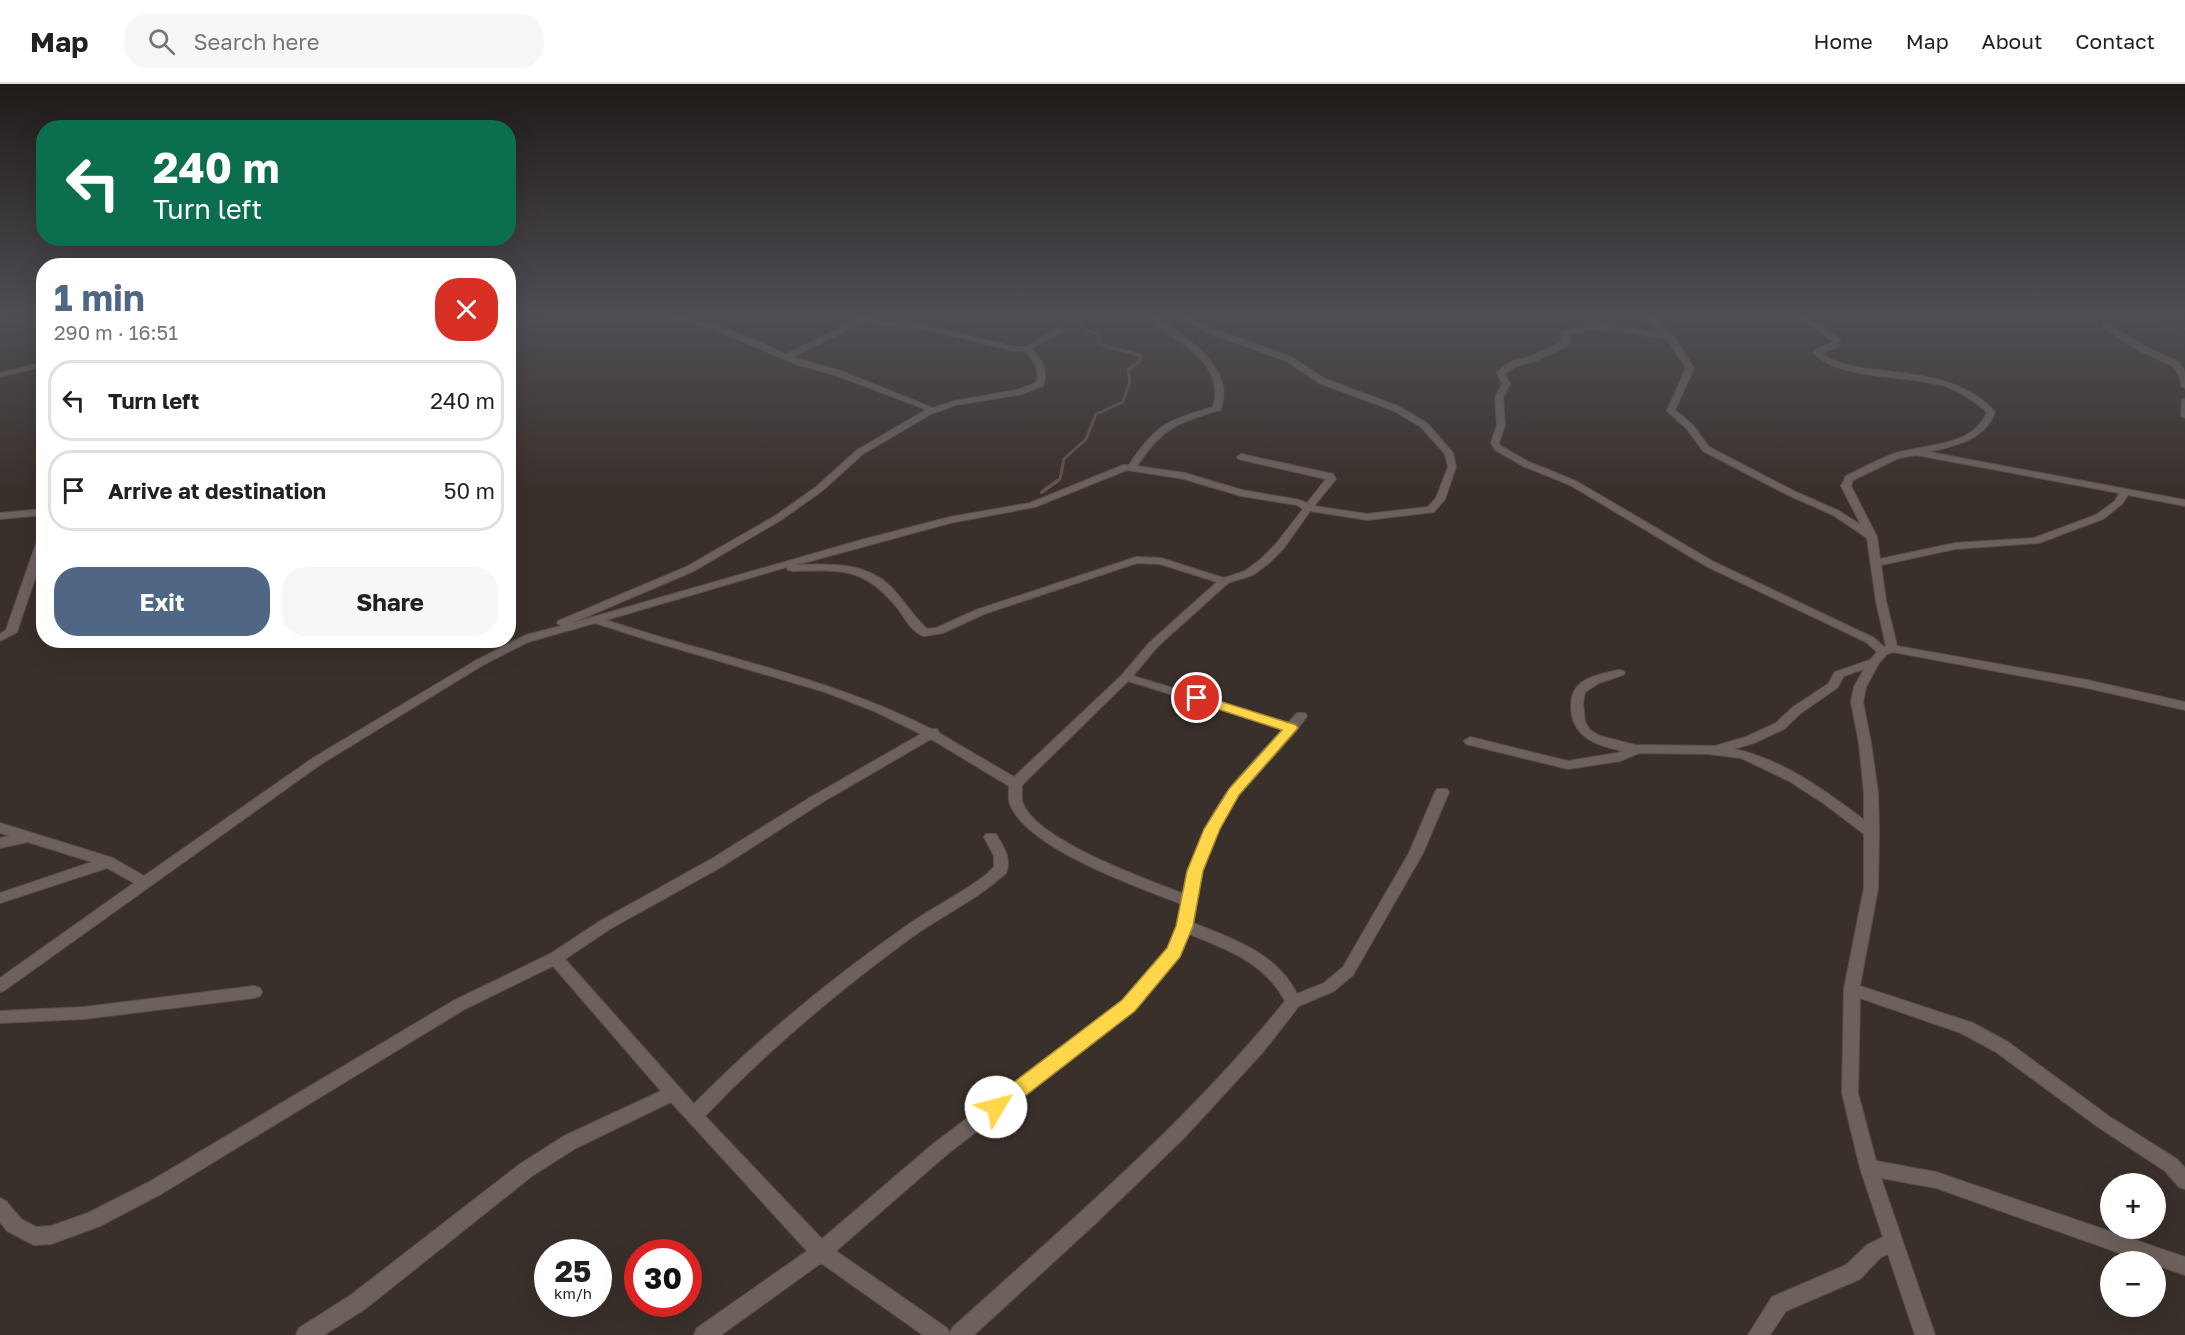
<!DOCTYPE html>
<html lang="en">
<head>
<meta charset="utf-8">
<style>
  :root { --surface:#fff; --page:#f6f6f6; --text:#202124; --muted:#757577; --line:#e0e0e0; --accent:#506685 }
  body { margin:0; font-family:"Golos Text",sans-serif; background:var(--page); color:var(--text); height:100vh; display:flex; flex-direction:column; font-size:22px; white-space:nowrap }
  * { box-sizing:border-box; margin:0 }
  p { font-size:20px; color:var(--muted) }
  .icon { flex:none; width:33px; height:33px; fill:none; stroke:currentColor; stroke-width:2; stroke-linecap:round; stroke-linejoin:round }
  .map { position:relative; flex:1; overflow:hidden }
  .sheet { position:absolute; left:36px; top:174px; width:480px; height:390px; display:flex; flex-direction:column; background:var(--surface); border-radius:24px; box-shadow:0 6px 24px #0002 }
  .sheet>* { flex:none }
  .guide { position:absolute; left:36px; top:36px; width:480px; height:126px; border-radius:24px; box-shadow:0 6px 24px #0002; background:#0b6e4f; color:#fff; overflow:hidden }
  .controls { position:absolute; left:2100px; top:1089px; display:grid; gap:12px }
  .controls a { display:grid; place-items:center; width:66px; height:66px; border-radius:50%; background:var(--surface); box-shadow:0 6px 24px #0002; font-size:30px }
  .speed { position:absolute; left:534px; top:1155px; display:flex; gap:12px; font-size:30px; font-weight:700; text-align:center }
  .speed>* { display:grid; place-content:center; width:78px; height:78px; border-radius:50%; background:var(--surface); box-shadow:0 6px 24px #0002; line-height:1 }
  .speed small { font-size:15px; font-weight:400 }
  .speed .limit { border:9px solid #d22; background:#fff; color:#111 }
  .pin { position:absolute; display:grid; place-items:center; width:51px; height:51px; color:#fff; margin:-26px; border:3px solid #fff; border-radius:50%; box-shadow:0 2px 6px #0007 }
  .me { position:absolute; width:66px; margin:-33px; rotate:53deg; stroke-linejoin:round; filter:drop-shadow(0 0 4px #0008) }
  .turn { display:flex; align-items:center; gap:21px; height:126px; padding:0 18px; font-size:27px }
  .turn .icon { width:78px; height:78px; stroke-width:2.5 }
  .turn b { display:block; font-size:42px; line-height:51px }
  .round { display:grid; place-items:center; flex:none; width:63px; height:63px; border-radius:24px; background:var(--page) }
  .overview { display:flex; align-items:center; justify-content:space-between; height:102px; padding:0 18px }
  h1 { font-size:36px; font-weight:700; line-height:45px; color:var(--accent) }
  .button { display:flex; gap:12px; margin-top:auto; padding:12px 18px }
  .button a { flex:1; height:69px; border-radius:24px; background:var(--accent); color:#fff; font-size:24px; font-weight:700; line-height:69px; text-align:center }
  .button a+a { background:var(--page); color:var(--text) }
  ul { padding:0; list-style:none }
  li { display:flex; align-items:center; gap:18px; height:81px; margin:0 12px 9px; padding:0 6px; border:3px solid var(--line); border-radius:24px }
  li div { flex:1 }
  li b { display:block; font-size:22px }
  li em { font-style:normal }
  header { display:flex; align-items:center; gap:36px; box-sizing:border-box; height:84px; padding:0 30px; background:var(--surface); border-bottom:2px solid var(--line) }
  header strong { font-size:28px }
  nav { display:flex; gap:33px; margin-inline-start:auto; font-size:21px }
  .search { width:420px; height:54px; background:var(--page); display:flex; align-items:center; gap:15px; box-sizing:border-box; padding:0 21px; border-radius:24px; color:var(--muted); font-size:22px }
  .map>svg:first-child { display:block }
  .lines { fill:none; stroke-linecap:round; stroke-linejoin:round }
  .stream-far1 { stroke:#665249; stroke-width:3 }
  .stream { stroke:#665249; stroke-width:4 }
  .minor-casing { stroke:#584f4b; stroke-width:2 }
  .minor { fill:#6d615c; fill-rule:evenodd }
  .route { fill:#ffd54a; stroke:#a68a30; stroke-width:1.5 }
</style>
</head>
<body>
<header>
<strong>Map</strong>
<div class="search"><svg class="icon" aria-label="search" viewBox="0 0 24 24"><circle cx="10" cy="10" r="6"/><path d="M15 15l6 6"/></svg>Search here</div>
<nav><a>Home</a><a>Map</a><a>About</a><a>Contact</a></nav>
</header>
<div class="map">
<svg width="2185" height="1251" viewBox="0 0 2185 1251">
  <rect width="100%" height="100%" fill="#3a302b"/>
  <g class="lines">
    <path class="stream-far1" d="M2114,233L2137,234L2185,245
      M1055,399L1060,395L1064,375L1086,355L1096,330L1123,318L1130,297L1128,286L1140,276V271L1100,261L1098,251L1081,243V236L1069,233"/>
    <path class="stream" d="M1042,408L1057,397"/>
    <defs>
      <path id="minor" d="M669,233C710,233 748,254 786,270L858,235L861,233H867L866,235L916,239L1015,263H1026L1057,244L1064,246L1032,265C1042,276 1049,287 1043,302L1022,310L956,321L931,330L863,370L822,407L781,436L694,487L572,539L861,456L950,433L1030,419L1123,381H1129C1157,339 1167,337 1213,323C1227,276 1173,259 1150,233H1157C1185,252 1238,286 1220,326C1177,339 1163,343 1137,382L1185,389L1242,406L1300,416L1307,419L1326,395L1238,375L1237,373L1241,370L1333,390L1336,395L1314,422L1367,430L1428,423L1436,414L1448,383L1445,370L1421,343L1392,326L1319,299L1286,277L1209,249L1179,233H1187L1215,245L1292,273L1325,295L1398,322L1427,339L1453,369L1456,383L1445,415L1434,428L1367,436L1310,427L1284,464L1269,479L1253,491L1228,499L1157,563L1133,592L1288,639L1297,629H1305L1307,632L1296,647L1239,711L1219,745L1202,787L1193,839C1233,855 1277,869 1297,910L1324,899L1343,883L1409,769L1435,708L1437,705H1447L1449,708L1423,769L1353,891L1334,907L1299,922L1263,968L1183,1055L1096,1139L974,1251H923L821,1179L721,1251H694L697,1244L807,1167L671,1018L576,1064L532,1092L365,1225L324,1251H296L299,1244L351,1211L520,1080L564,1052L661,1007L553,882L465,925L161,1110L100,1142L51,1160L34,1161L7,1147L0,1138V1114L6,1117L21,1135L36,1143L51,1142L88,1129L149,1098L453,917L550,870L600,837L713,774L811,713L921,650L874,627L825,608L651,557L595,539L528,558L483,581L321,680L5,906L0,908V894L134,799L107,784L0,819V809L92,778L28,758L0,764V754L10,752L0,749V739L113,774L144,792L313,674L475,577L526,551L561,542L557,539L558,537L686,483L775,432L816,403L857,366L924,327L925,325L835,291L798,281L708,243L670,234ZM862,239L916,243L1015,267H1025C1034,276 1040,285 1036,299L1017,306L954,317L933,324L841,287L792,273ZM1127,386L1184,395L1241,412L1297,421L1303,425L1276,460L1261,475L1245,487L1224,494L1161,474L1136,473L976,526L936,544L927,545C913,532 903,515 890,502C865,478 828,480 796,481L950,439L1035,423ZM1137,479L1160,480L1217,498L1149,559L1122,591L1014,693L939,649L937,645H931C828,592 715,573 606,536L787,483L788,486L792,487C843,486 865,483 899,526C905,535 913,549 924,552L943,549L984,530ZM1128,597L1283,645C1265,665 1246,684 1230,704C1207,734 1191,773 1184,810C1146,795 1038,757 1023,720C1021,714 1022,707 1022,701ZM931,655L1009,702C1009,708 1008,715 1010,720C1026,764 1140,804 1182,820L1178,842L1168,865L1122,917L933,1060L822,1155L705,1032C768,966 838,907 912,853C943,831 978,815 1006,789C1012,774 1003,762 996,750H986L984,753L994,772V783L987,790C960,811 929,825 902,845C828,897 758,955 694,1020L565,875L610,845L723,782L821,719ZM1189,850C1227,865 1265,879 1285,917C1187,1039 1068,1139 952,1244L950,1250L947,1244L836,1167L945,1072L1134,925L1179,872Z
        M1643,233H1651L1673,251L1694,284L1675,326L1693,341L1709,363L1794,407L1839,427L1861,441L1841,402L1846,392C1861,385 1877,376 1893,370C1922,360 1973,364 1987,328C1975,318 1963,309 1948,303C1909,290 1842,297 1813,269L1816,265L1833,258L1814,243L1795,233C1814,233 1826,245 1840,256L1839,263L1821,269C1838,281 1858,284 1879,286C1920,291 1966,295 1995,328C1985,356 1955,362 1929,368L2185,416V422L2128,411L2122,420L2103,435L2039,459L1955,465L1881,481L1886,517L1897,562L2087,596L2185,618V626L2087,604L1893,568L1887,570L1879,579L1866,603L1863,618L1871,659L1878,709L1879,749L1878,804L1860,902L1973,939L2008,958L2110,1033L2177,1075L2185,1084V1105L2179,1103L2165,1087L2098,1043L1996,968L1961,949L1860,914L1858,1009L1876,1077L1936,1088L2185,1173V1191L2156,1181V1178H2145L1936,1104L1881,1094L1935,1251H1915L1888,1170L1881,1173L1860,1195L1786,1227L1770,1251H1748L1772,1213L1846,1181L1867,1161L1883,1153L1860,1084L1842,1009L1844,905L1864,804V750L1823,719L1789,697L1741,674L1708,670L1639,669L1620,677L1568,685L1466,660L1464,657L1470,653L1568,677L1617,669L1623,667C1597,662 1571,653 1571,622C1571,614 1573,606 1579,601C1589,591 1606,589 1619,586L1623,587L1625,589L1623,591L1599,599L1585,608L1583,619L1585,638L1590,646L1600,652L1635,661L1715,662L1746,653L1776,639L1793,623L1828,600L1835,588L1870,576L1877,568L1866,558L1706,482L1570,401L1523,382L1495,366L1491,359L1497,341L1495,314L1502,300L1497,289L1498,287L1510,278L1529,273L1560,259L1562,258L1561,248C1594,236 1628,243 1661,249ZM1588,246L1616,247L1667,255L1686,284L1667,327L1687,345L1703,367L1788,411L1833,431L1867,454L1876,517L1886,562L1884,563L1874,554L1714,478L1576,397L1529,378L1501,362L1499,359L1505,341L1503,314L1510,300L1505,290L1516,282L1535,277L1566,263L1570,259L1568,251ZM1916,371L2119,409L2115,417L2096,431L2034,454L1955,459L1880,475L1877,453L1851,402L1853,396L1899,374ZM1864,585L1854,603L1851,618L1859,659L1864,709V736C1826,707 1782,675 1734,665L1754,659L1784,645L1801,629L1837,604L1844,592Z
        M2103,240H2109L2146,263L2179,278L2185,288V304L2181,302L2180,293L2173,282L2140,267L2103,244Z
        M44,278V282L0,293V289Z
        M2182,315H2185V334L2181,332Z
        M41,319H44V330L37,325Z
        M44,397V412L39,409V400Z
        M44,425V431L0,435V429Z
        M44,448V468L17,548L0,557V550L6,546L39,451Z
        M254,902L260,904L262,908L260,912L254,914L84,935L0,939V927L84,923Z"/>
    </defs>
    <use href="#minor" class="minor-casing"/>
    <use href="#minor" class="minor"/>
  </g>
  <linearGradient id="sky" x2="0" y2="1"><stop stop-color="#201a18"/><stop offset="0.57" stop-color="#4f4e55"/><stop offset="1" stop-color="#4f4e55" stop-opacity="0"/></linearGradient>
  <rect width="2185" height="408" fill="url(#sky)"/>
  <path class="route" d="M1197,610L1296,641L1298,644L1239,711L1220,745L1203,787L1193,842L1180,873L1135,927L1003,1029L996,1031L989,1029L986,1023L989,1017L1122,916L1167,864L1176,842L1187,787L1204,745L1229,705L1282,646L1193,617V611Z"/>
</svg>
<div class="controls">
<a>+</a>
<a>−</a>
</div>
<div class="speed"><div>25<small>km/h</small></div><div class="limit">30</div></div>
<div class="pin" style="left:1197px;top:614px;background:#d93025"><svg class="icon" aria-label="arrive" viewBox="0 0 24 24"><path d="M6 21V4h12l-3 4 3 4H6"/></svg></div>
<svg class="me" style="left:996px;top:1023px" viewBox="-20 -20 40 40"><circle r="19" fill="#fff"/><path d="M0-13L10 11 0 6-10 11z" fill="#ffd54a"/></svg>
<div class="guide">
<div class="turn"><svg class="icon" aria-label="left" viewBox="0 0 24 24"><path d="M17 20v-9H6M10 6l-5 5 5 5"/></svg><div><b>240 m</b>Turn left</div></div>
</div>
<section class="sheet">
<div class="overview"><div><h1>1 min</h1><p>290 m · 16:51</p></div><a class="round" style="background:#d93025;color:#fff"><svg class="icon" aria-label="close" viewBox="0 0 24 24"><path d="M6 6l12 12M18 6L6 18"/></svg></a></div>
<ul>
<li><svg class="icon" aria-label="left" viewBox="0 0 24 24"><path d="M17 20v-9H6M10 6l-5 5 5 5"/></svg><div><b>Turn left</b></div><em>240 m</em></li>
<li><svg class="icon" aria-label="arrive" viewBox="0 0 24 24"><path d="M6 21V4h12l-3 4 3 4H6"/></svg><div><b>Arrive at destination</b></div><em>50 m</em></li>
</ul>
<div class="button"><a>Exit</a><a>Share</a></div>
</section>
</div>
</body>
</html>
